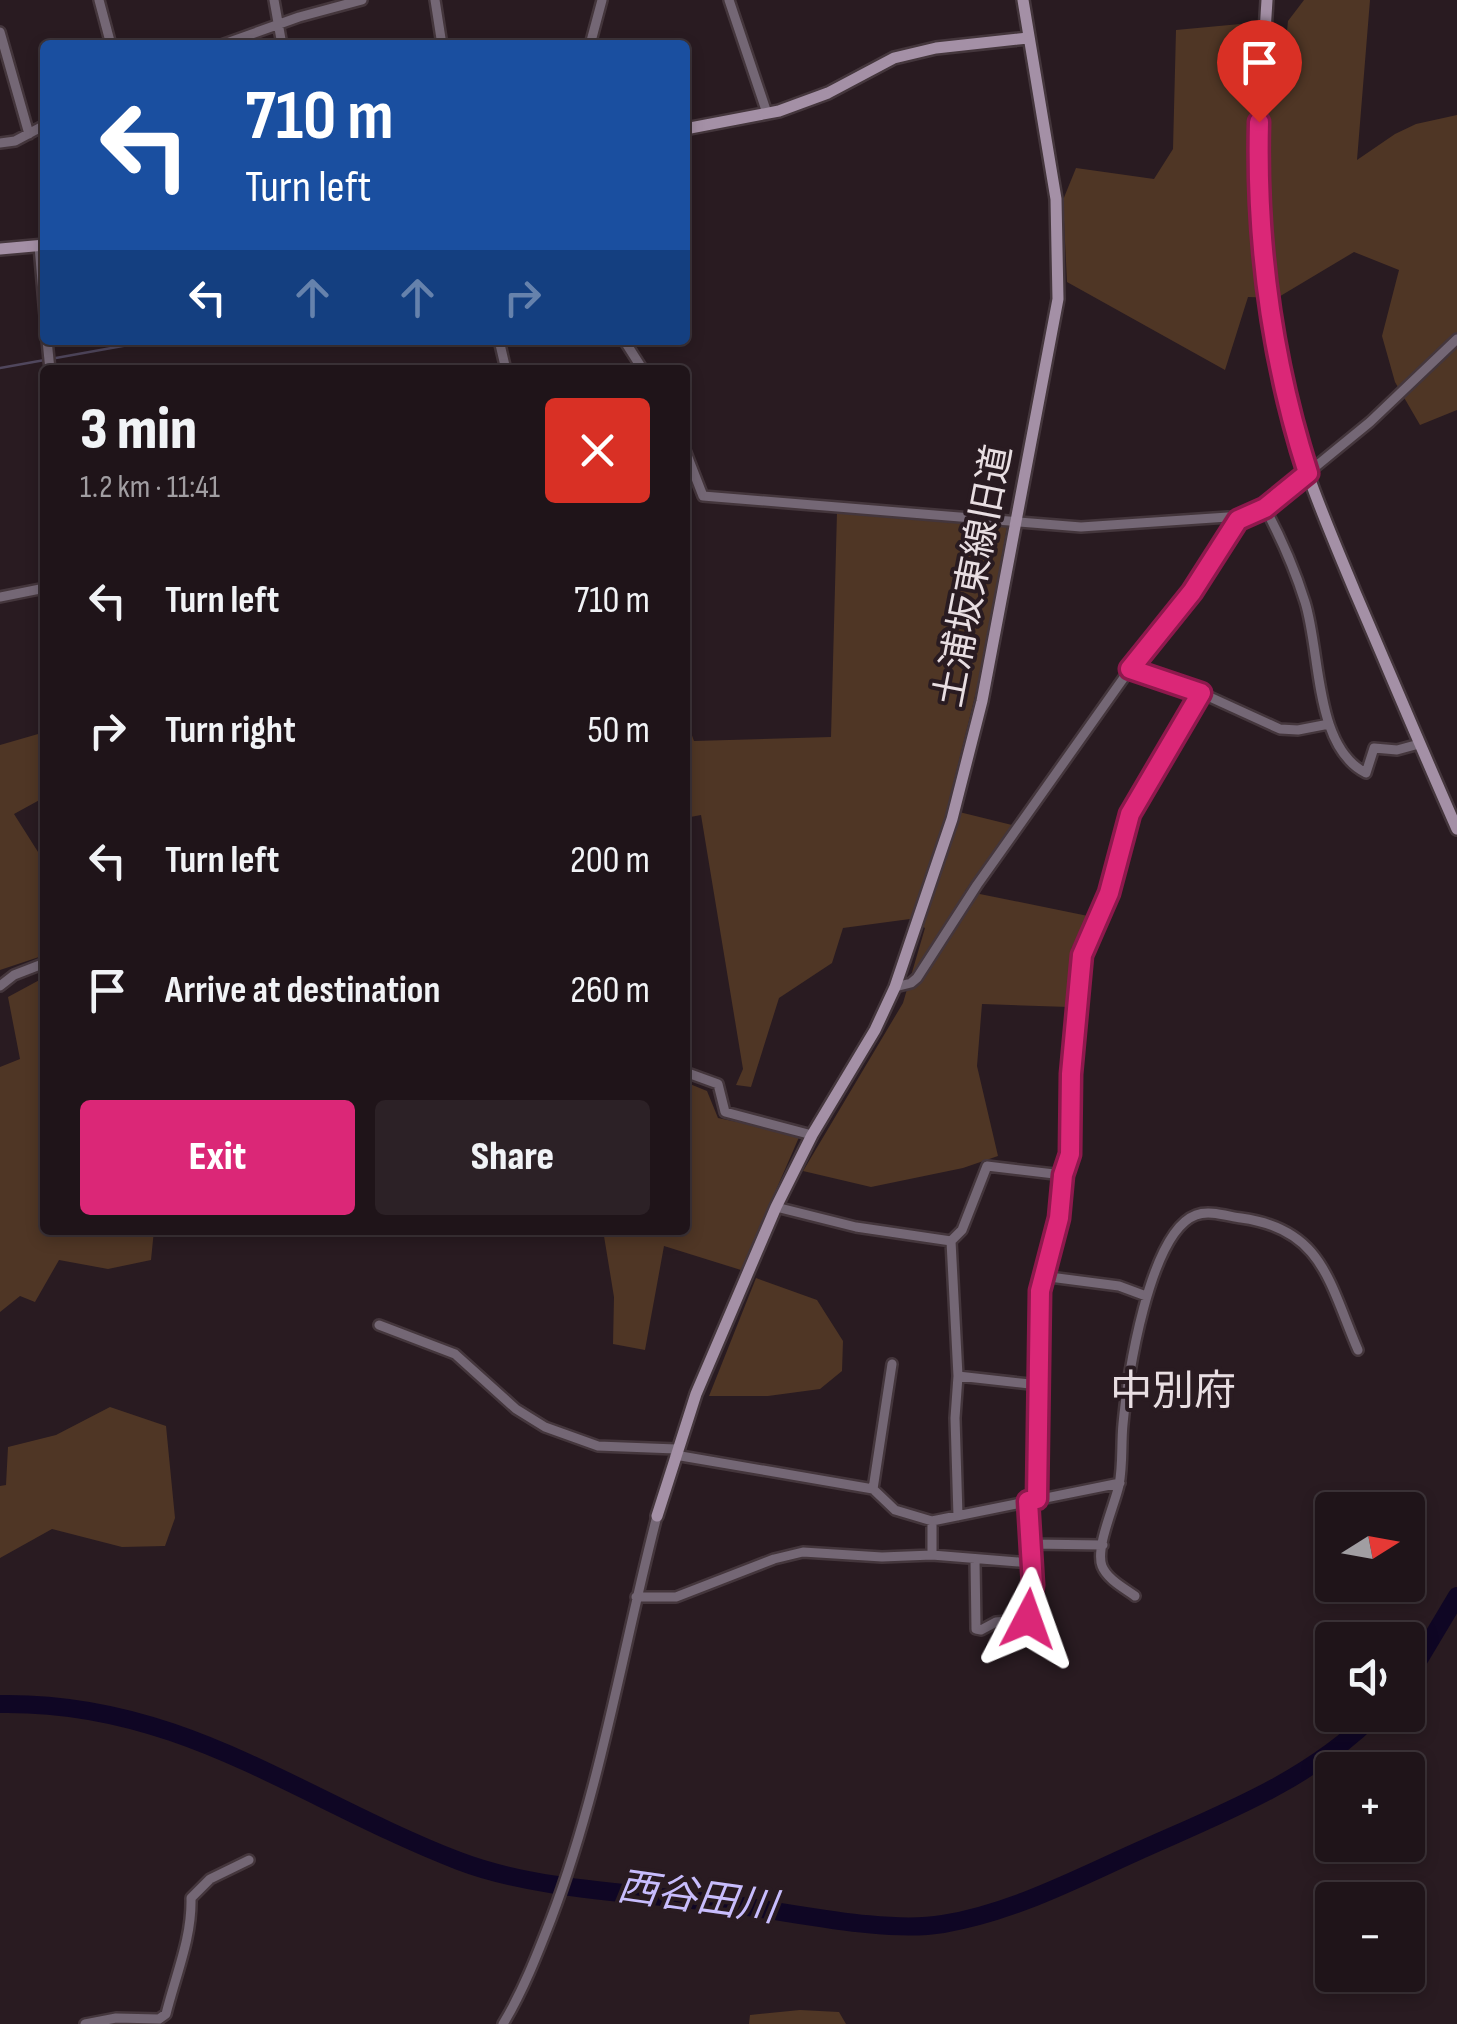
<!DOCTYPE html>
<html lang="en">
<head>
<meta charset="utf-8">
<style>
  :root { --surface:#1f1419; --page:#2c2126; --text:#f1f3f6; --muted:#a19ea2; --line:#3c3338; --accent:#db2777 }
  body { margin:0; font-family:"Sofia Sans Condensed","Noto Sans JP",sans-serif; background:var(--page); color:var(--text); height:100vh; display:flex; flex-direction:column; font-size:38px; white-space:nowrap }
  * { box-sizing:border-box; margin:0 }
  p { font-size:32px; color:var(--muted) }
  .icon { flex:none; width:55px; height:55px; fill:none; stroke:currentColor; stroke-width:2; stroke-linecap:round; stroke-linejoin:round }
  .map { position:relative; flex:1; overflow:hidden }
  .sheet { position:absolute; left:40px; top:365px; width:650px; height:870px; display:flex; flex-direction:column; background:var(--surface); border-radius:10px; box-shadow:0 5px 15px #0003,0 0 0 2px var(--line) }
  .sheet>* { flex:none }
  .guide { position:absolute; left:40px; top:40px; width:650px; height:305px; border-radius:10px; box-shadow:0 5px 15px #0003,0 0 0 2px var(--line); background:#1a4fa0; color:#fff; overflow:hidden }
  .needle { width:65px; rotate:79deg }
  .controls { position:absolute; left:1315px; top:1492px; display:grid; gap:20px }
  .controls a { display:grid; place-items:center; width:110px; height:110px; border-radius:10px; background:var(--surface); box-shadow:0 5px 15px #0003,0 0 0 2px var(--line); font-size:50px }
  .pin { position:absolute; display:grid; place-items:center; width:85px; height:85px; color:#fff; margin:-102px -42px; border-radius:50% 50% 50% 0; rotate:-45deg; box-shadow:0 0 10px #0007 }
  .pin .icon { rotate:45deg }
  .me { position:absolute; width:110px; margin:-55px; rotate:4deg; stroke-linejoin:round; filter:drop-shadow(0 0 8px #0008) }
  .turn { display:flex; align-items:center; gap:35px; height:210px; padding:0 40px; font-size:45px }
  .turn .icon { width:130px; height:130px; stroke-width:2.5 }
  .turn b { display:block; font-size:70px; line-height:85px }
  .lanes { display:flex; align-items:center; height:95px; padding:0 40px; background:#0003; justify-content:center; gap:50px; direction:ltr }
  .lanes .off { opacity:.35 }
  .round { display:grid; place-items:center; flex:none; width:105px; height:105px; border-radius:10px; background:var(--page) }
  .overview { display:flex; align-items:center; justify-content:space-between; height:170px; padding:0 40px }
  h1 { font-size:60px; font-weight:800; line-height:75px }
  .button { display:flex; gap:20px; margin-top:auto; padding:20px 40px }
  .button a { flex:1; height:115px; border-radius:10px; background:var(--accent); color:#fff; font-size:40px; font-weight:800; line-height:115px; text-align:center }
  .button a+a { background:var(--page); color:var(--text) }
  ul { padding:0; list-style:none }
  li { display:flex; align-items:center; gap:30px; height:130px; padding:0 40px }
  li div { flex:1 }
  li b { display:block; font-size:38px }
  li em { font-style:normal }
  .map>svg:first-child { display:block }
  .green { fill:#4f3625 }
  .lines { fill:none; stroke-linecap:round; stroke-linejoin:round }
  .stream { stroke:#50475d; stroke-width:2.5 }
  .river { stroke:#0f0624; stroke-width:18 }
  .street-casing { stroke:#44363c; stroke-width:14 }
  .secondary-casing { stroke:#44363c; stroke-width:16 }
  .street { stroke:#746775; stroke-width:9 }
  .secondary { stroke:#a490a6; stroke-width:11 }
  .route-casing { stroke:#8e194d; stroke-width:25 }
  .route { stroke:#db2777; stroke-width:18 }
  .labels { text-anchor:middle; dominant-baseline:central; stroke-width:8; stroke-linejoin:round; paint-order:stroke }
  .street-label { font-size:38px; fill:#e8dee2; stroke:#291b21 }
  .water-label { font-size:40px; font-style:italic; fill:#c8bdfd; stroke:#291b21 }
  .quarter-label { font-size:42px; fill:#e8dee2; stroke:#291b21 }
</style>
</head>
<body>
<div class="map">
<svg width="1457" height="2024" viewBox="0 0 1457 2024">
  <rect width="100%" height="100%" fill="#291b21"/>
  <path class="green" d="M1304,0H1370L1357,160L1395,134L1416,124L1457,115V410L1420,425L1395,382L1382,336L1399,270L1354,252L1277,298L1248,297L1225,370L1067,282L1063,200L1076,168L1154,179L1173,149L1176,30L1251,23L1250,88L1283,72L1288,21Z
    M837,512L1007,527L981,672L947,809L1012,825L965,891L1088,916L1071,949L1069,1007L982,1004L977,1066L998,1156L963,1168L871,1187L803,1171L903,1003L925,928L910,919L843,928L832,963L779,998L751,1087L736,1085L743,1069L701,815L685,818V716L694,741L831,737Z
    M45,732V797L14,814L45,863V955L0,970V745Z
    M45,977V1230H154L151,1260L108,1269L59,1260L35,1302L20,1296L0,1312V1067L20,1059L8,997Z
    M685,1082L707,1091L718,1118L800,1135L741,1270L664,1246L645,1350L613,1344L614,1297L603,1230H685Z
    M756,1278L817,1300L843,1341L842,1371L820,1389L768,1396H709Z
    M110,1407L166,1426L175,1518L165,1546L122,1547L52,1529L0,1558V1486L6,1485L8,1447L56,1435Z
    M800,2010L839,2012L846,2024H749L750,2015Z"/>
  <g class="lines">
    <path class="stream" d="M0,368L156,340"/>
    <path class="river" d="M1408,1678L1457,1596
      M0,1704C181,1701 299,1799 459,1861C537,1891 643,1893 726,1904C789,1911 883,1934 943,1924C1010,1913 1072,1881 1134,1853C1218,1815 1308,1782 1374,1715"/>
    <defs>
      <path id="street" d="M99,0L111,45
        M274,0L282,45
        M435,0L442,45
        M729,0L767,113
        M0,32L29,134
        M221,45L299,17L362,0
        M590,45L602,0
        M0,143L15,141L45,125
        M39,246L45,316
        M47,340L50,370
        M499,340L506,370
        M624,340L643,370
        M685,450L703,496L1081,527L1228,517L1238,520
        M1265,508C1281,538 1295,570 1305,602C1321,653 1314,747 1366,773L1374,748L1397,750L1419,744
        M0,597L45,588
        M1130,669L1201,693L1280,729L1298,730L1329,724
        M0,986L14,975L45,963
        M895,987L911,983L917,978L977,885L1130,669L1175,617L1210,568L1238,520L1265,508L1370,422L1457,339
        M685,1072L718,1084L725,1112L812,1135
        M776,1207L856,1227L951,1241L958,1376L955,1418L958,1516
        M951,1241L962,1230L987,1166L1063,1175
        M1042,1276L1119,1286L1146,1296
        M379,1325L455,1354L516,1409L545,1427L598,1446L676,1449
        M958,1376L1039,1385
        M675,1455L873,1489L895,1510L932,1521L1120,1483
        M873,1489L892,1364
        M1037,1499L1039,1291L1054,1239L1063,1175L1070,1154L1071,1074L1082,955L1109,893L1129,814L1201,693
        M932,1521V1555
        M1030,1544L1103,1545
        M975,1560L976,1629L981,1630L996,1622L1029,1619L1033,1585L1029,1501
        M1135,1596C1124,1588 1107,1579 1102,1566C1095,1548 1115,1504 1119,1485C1123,1465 1121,1444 1123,1424C1127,1379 1149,1232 1196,1215C1209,1210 1227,1216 1241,1218C1323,1229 1329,1283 1358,1350
        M636,1597H676L774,1559L803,1552L882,1557L932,1555L1031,1563
        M85,2024L116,2018L159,2019L166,2014C176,1974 192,1938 191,1898L210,1879L249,1860
        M503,2024C523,1991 537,1955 551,1919C601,1788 622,1651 657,1516"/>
      <path id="secondary" d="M1267,0C1258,139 1254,254 1284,392C1299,461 1328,527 1355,592C1389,671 1422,750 1457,829
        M685,129L779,111L828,93L894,58L936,48L1028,38
        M0,249L45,245
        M657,1516L696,1394L776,1207L812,1135L875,1030L895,987L952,819L982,701L1058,299L1056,199L1023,0"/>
    </defs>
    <use href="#street" class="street-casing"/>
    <use href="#secondary" class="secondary-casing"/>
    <use href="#street" class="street"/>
    <use href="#secondary" class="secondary"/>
  </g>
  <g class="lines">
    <defs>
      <path id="route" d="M1028,1619L1033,1585L1028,1501L1037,1499L1040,1291L1059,1218L1063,1175L1070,1154L1071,1074L1082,955L1109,893L1130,814L1201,693L1130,669L1192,592L1238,520L1265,508L1308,473C1271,358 1256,242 1259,122"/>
    </defs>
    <use href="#route" class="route-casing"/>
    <use href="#route" class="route"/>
  </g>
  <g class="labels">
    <g class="street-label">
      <text transform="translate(974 576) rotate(-79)">土浦坂東線旧道</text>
    </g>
    <g class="water-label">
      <text transform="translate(697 1898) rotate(8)">西谷田川</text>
    </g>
    <g class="quarter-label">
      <text x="1173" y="1392">中別府</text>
    </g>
  </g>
</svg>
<div class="controls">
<a><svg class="needle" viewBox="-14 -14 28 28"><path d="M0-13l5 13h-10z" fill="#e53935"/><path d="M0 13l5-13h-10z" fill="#a19ea2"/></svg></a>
<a><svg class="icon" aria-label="sound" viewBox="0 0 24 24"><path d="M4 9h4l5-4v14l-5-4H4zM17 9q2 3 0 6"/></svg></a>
<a>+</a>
<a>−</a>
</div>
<div class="pin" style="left:1259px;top:122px;background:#d93025"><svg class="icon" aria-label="arrive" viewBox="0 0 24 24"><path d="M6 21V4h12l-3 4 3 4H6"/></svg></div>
<svg class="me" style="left:1028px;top:1619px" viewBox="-20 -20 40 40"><path d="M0-17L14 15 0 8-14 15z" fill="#db2777" stroke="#fff" stroke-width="4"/></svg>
<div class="guide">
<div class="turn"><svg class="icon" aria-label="left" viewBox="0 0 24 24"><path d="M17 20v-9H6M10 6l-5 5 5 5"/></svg><div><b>710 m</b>Turn left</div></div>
<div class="lanes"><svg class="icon" aria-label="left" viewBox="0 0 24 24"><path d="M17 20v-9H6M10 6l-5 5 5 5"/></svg><svg class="icon off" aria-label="ahead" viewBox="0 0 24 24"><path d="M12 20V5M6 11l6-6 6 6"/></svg><svg class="icon off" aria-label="ahead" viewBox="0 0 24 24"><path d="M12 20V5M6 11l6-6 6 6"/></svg><svg class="icon off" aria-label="right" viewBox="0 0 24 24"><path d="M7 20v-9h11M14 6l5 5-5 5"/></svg></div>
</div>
<section class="sheet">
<div class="overview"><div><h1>3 min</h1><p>1.2 km · 11:41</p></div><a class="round" style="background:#d93025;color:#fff"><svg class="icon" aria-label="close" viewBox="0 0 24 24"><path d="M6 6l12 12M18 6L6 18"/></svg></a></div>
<ul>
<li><svg class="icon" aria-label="left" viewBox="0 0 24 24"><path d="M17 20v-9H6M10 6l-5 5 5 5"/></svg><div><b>Turn left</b></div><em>710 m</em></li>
<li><svg class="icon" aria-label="right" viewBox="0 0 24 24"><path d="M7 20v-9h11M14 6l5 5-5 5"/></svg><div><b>Turn right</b></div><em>50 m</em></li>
<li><svg class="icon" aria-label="left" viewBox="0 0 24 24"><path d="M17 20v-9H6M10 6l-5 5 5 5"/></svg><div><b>Turn left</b></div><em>200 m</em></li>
<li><svg class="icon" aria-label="arrive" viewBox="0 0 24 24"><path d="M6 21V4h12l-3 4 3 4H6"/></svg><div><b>Arrive at destination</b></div><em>260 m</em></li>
</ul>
<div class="button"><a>Exit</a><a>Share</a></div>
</section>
</div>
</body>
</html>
